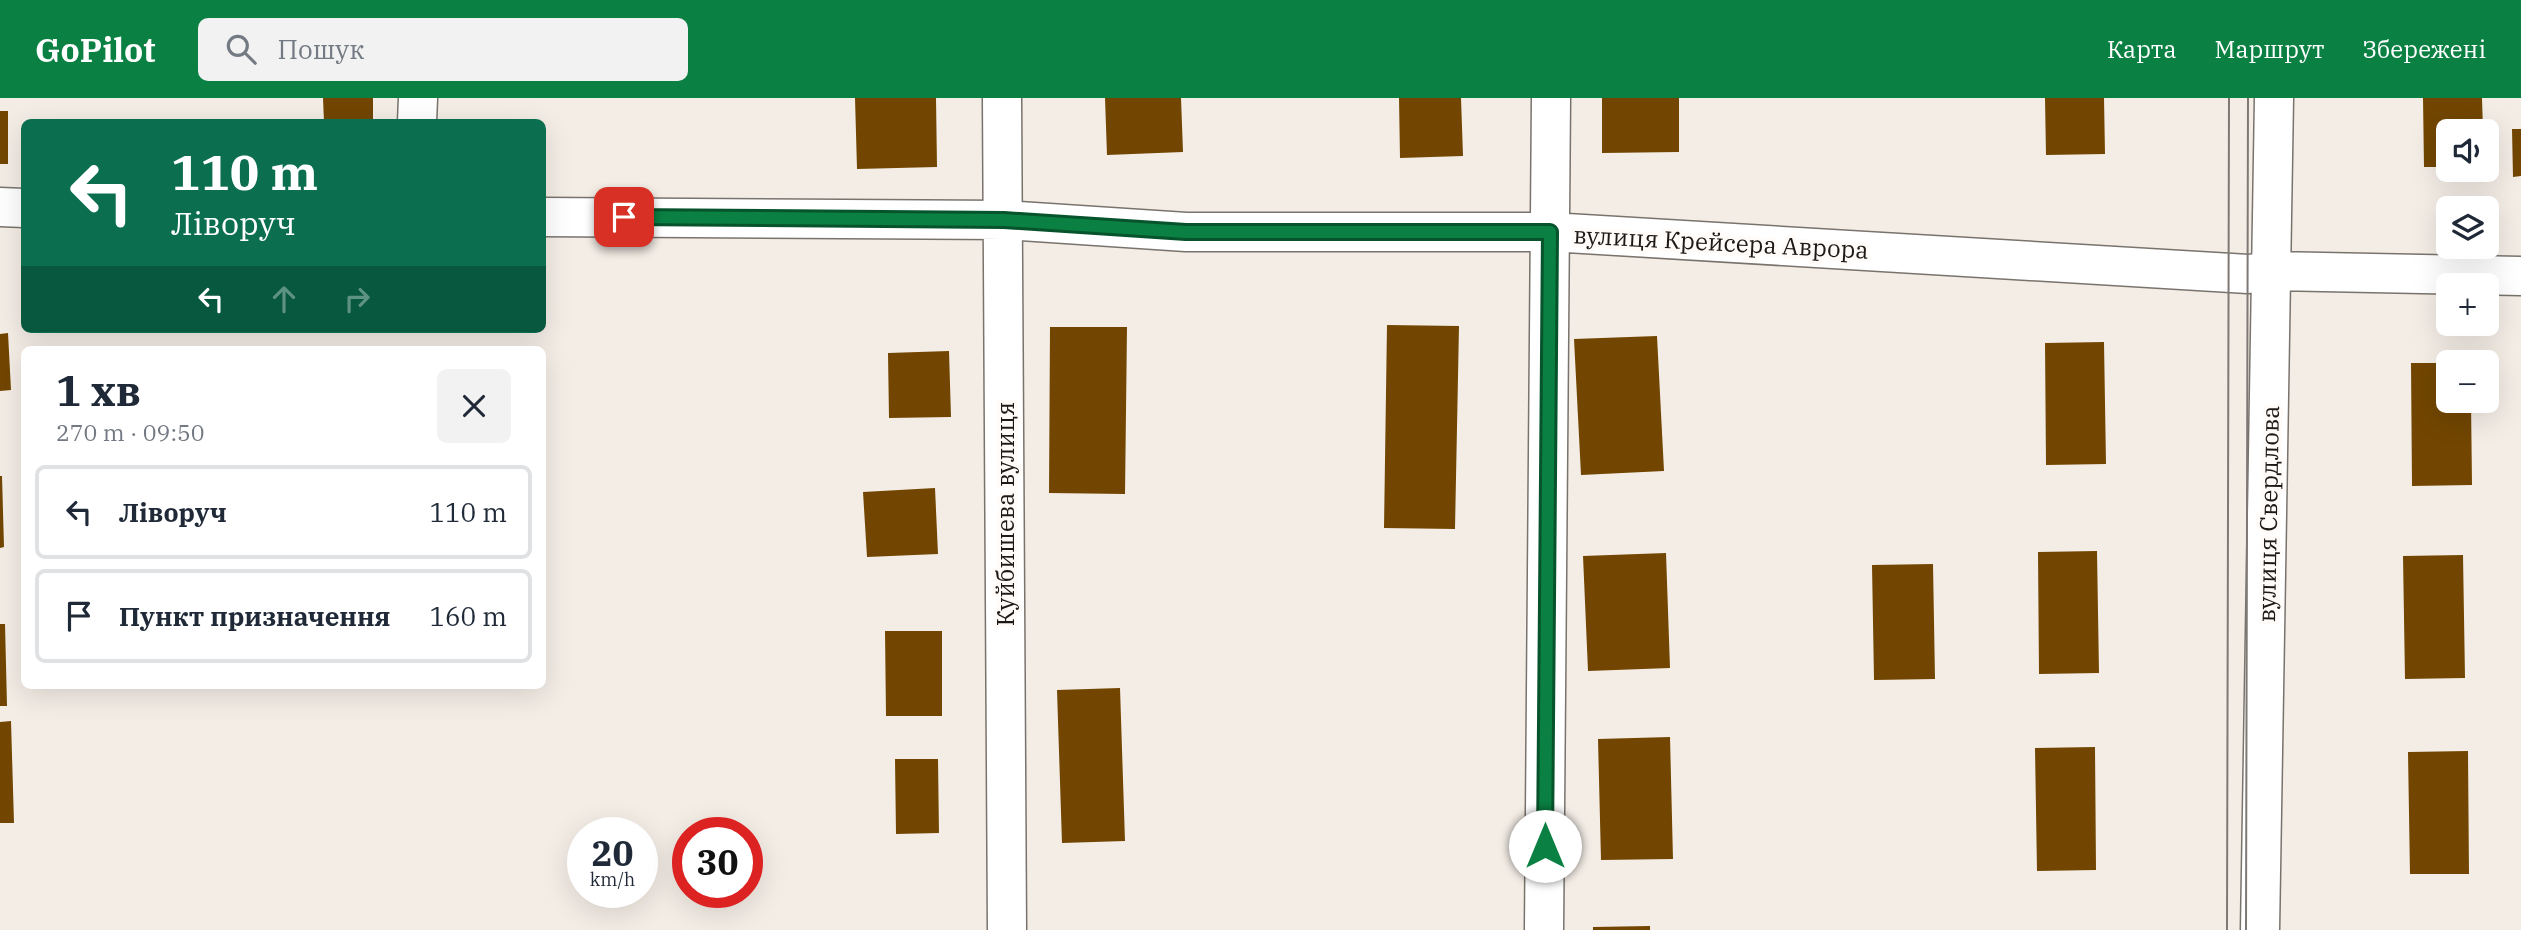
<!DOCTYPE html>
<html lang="uk">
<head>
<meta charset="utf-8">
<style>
  :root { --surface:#fff; --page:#f2f2f3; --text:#1f2937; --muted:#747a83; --line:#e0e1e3; --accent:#0b8043 }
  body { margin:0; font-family:"IBM Plex Serif",serif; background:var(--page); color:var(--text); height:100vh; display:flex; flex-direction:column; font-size:26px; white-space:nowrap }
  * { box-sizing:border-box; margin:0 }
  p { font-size:23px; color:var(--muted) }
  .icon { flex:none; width:38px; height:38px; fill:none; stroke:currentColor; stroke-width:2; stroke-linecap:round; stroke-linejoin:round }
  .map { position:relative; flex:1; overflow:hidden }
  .panel { position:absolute; left:21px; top:248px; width:525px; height:343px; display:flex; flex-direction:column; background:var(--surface); border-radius:10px; box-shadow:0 7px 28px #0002 }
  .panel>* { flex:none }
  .hud { position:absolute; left:21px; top:21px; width:525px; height:214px; border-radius:10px; box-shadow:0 7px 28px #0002; background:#0b6e4f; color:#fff; overflow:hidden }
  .tools { position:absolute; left:2436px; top:21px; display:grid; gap:14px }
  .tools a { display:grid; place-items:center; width:63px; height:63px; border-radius:10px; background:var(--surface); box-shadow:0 7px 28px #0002; font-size:35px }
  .speed { position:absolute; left:567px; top:719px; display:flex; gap:14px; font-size:35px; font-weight:700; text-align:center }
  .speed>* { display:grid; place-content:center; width:91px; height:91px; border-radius:50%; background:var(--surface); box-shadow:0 7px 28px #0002; line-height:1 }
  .speed small { font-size:18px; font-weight:400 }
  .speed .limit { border:10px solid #d22; background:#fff; color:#111 }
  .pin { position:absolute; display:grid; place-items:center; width:60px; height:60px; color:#fff; margin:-30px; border-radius:14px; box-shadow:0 4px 10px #0006 }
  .me { position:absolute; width:77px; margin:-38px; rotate:0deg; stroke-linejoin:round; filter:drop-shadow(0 0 5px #0008) }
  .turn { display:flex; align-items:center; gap:24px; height:147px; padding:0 35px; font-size:32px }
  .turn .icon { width:91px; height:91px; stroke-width:2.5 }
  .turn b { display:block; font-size:49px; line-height:60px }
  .lanes { display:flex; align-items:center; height:66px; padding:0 35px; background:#0003; justify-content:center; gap:35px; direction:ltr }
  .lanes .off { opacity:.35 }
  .round { display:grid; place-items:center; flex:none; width:74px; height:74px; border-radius:10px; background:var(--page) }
  .summary { display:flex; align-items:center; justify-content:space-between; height:119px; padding:0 35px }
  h1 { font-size:42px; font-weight:700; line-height:52px }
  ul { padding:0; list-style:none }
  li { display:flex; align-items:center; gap:21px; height:94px; margin:0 14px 10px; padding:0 21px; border:4px solid var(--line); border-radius:10px }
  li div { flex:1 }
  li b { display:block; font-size:26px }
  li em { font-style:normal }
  header { display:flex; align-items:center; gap:42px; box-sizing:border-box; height:98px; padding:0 35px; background:var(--accent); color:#fff }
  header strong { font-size:33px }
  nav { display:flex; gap:38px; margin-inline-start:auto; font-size:24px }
  .search { width:490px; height:63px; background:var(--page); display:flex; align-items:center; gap:18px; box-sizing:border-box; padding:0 24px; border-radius:10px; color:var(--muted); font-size:26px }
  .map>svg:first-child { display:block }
  .building { fill:#724601 }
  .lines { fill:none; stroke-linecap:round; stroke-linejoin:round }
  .minor-casing { stroke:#79736d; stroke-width:41 }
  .minor { stroke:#fff; stroke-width:38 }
  .tram { stroke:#7e7974; stroke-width:2 }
  .route-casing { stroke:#07532c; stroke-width:18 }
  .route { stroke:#0b8043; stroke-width:12 }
  .labels { text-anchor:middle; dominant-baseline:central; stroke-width:7; stroke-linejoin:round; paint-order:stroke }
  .street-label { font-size:24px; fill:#1c1917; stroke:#fefbf8 }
</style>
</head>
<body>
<header>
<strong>GoPilot</strong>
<div class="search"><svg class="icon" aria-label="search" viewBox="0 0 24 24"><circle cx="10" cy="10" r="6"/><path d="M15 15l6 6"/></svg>Пошук</div>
<nav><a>Карта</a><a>Маршрут</a><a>Збережені</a></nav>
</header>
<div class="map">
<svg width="2521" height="832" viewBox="0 0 2521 832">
  <rect width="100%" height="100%" fill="#f4ede6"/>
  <path class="building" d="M323,0H373V24H324Z
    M855,0H936L937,69L857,71Z
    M1105,0H1181L1183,54L1107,57Z
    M1399,0H1461L1463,58L1400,60Z
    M1602,0H1679V54L1602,55Z
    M2045,0H2104L2105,56L2046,57Z
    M2423,0H2482L2483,33H2448V69H2424Z
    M0,13H8V66H0Z
    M2512,31H2521V78L2513,79Z
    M1387,227L1459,228L1455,431L1384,430Z
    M1050,229H1127L1125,396L1049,395Z
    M8,235L11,292L0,293V236Z
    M1657,238L1664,373L1581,377L1574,241Z
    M2104,244L2106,366L2046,367L2045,245Z
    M949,253L951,319L889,320L888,255Z
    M2411,265H2448V303H2471L2472,387L2412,388Z
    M0,378H2L4,449L0,450Z
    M935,390L938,456L867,459L863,394Z
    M2097,453L2099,575L2039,576L2038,454Z
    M1666,455L1670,570L1588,573L1583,458Z
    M2463,457L2465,580L2405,581L2403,458Z
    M1933,466L1935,581L1874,582L1872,467Z
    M0,526H5L7,608H0Z
    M885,533H942V618H886Z
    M1120,590L1125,743L1062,745L1057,592Z
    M11,623L14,725H0V624Z
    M1670,639L1673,761L1601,762L1598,641Z
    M2095,649L2096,772L2037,773L2035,650Z
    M2468,653L2469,776H2410L2408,654Z
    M895,661H938L939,735L896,736Z
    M1650,828V832H1593V829Z"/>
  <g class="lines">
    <defs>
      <path id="minor" d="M1002,0L1007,832
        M417,24L418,0
        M0,109L24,110
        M542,119L1004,122L1186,134H1550L2248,176L2273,173L2521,178
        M1544,832L1551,0
        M2260,832L2274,0"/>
    </defs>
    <use href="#minor" class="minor-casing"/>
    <use href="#minor" class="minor"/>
    <path class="tram" d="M2227,832L2229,0
      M2246,832L2248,0"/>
  </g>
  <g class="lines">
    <defs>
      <path id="route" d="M624,119L1004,122L1186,134H1550L1545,748"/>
    </defs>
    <use href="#route" class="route-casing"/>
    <use href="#route" class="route"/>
  </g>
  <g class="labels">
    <g class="street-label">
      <text transform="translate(1721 144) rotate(3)">вулиця Крейсера Аврора</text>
      <text transform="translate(1005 416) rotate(-90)">Куйбишева вулиця</text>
      <text transform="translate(2268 416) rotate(-89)">вулиця Свердлова</text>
    </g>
  </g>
</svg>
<div class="tools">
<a><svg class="icon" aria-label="sound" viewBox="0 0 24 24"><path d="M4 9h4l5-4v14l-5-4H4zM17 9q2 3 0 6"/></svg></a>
<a><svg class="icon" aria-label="layers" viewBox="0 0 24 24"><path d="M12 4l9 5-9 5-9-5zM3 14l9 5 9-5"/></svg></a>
<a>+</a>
<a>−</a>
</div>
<div class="speed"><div>20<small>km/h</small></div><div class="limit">30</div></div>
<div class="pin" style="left:624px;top:119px;background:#d93025"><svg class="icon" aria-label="arrive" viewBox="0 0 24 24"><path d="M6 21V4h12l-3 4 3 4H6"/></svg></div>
<svg class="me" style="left:1545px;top:748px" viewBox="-20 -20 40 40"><circle r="19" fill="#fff"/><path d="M0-13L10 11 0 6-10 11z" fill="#0b8043"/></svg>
<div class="hud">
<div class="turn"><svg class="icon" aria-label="left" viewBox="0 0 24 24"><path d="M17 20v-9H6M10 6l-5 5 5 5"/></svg><div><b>110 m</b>Ліворуч</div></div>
<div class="lanes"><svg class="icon" aria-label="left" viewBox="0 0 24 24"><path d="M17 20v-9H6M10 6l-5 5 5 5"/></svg><svg class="icon off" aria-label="ahead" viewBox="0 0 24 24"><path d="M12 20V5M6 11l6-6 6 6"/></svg><svg class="icon off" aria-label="right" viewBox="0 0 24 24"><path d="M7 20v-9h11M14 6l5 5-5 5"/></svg></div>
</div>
<section class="panel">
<div class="summary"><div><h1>1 хв</h1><p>270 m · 09:50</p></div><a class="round"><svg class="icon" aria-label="close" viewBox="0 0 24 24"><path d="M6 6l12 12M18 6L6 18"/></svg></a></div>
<ul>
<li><svg class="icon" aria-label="left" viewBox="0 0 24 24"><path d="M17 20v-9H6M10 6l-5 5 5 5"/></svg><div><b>Ліворуч</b></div><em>110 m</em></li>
<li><svg class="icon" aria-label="arrive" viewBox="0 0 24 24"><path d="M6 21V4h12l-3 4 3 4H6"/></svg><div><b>Пункт призначення</b></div><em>160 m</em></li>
</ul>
</section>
</div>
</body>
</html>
